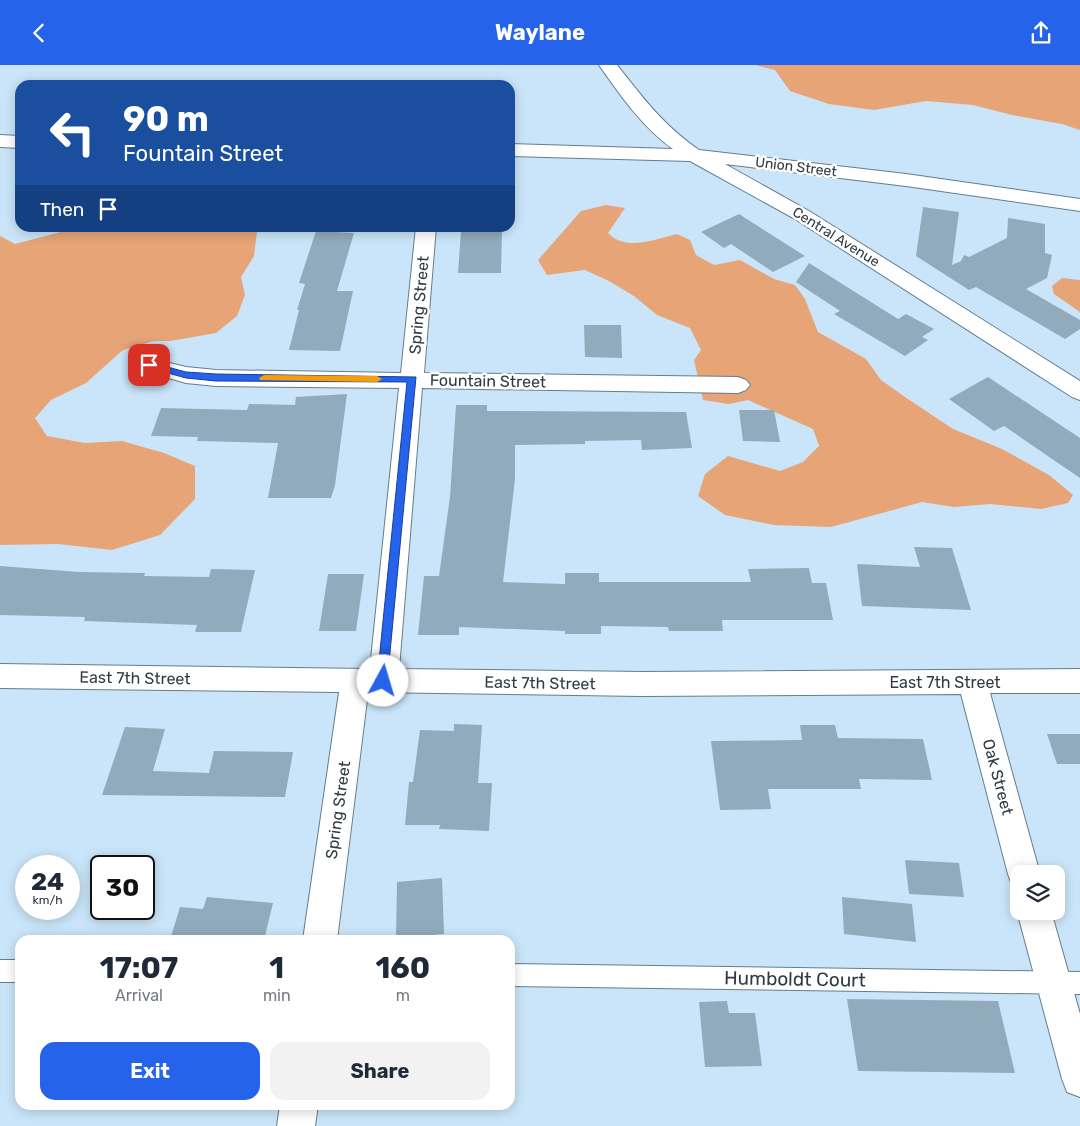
<!DOCTYPE html>
<html lang="en">
<head>
<meta charset="utf-8">
<style>
  :root { --surface:#fff; --page:#f2f2f3; --text:#1f2937; --muted:#747a83; --accent:#2563eb }
  body { margin:0; font-family:Rubik,sans-serif; background:var(--page); color:var(--text); height:100vh; display:flex; flex-direction:column; font-size:19px; white-space:nowrap }
  * { box-sizing:border-box; margin:0 }
  p { font-size:16px; color:var(--muted) }
  .icon { flex:none; width:28px; height:28px; fill:none; stroke:currentColor; stroke-width:2; stroke-linecap:round; stroke-linejoin:round }
  .map { position:relative; flex:1; overflow:hidden }
  .side { position:absolute; left:15px; top:870px; width:500px; height:175px; display:flex; flex-direction:column; background:var(--surface); border-radius:15px; box-shadow:0 2px 12px #0003 }
  .side>* { flex:none }
  .guide { position:absolute; left:15px; top:15px; width:500px; height:152px; border-radius:15px; box-shadow:0 2px 12px #0003; background:#1a4fa0; color:#fff; overflow:hidden }
  .buttons { position:absolute; left:1010px; top:800px; display:grid; gap:10px }
  .buttons a { display:grid; place-items:center; width:55px; height:55px; border-radius:10px; background:var(--surface); box-shadow:0 2px 12px #0003; font-size:25px }
  .speed { position:absolute; left:15px; top:790px; display:flex; gap:10px; font-size:25px; font-weight:700; text-align:center }
  .speed>* { display:grid; place-content:center; width:65px; height:65px; border-radius:50%; background:var(--surface); box-shadow:0 2px 12px #0003; line-height:1 }
  .speed small { font-size:12px; font-weight:400 }
  .speed .limit { border:2px solid #111; border-radius:8px; background:#fff; color:#111 }
  .pin { position:absolute; display:grid; place-items:center; width:42px; height:42px; color:#fff; margin:-21px; border-radius:10px; box-shadow:0 2px 8px #0006 }
  .me { position:absolute; width:55px; margin:-28px; rotate:6deg; stroke-linejoin:round; filter:drop-shadow(0 0 4px #0008) }
  .turn { display:flex; align-items:center; gap:18px; height:105px; padding:0 25px; font-size:22px }
  .turn .icon { width:65px; height:65px; stroke-width:2.5 }
  .turn b { display:block; font-size:35px; line-height:42px }
  .then { display:flex; align-items:center; height:48px; padding:0 25px; background:#0003; gap:10px; font-size:19px }
  .eta { display:flex; justify-content:space-evenly; align-items:center; height:85px; text-align:center }
  .eta b { font-size:30px; font-weight:700; line-height:35px }
  .cta { display:flex; gap:10px; margin-top:auto; padding:10px 25px }
  .cta a { flex:1; height:58px; border-radius:15px; background:var(--accent); color:#fff; font-size:20px; font-weight:700; line-height:58px; text-align:center }
  .cta a+a { background:var(--page); color:var(--text) }
  header { display:flex; justify-content:space-between; align-items:center; height:65px; padding:0 25px; background:var(--accent); color:#fff; font-size:22px; font-weight:700 }
  .map>svg:first-child { display:block }
  .green { fill:#e6a477 }
  .building { fill:#91abbd }
  .lines { fill:none; stroke-linecap:round; stroke-linejoin:round }
  .service-casing { stroke:#647d8e; stroke-width:2 }
  .minor-casing { stroke:#647d8e; stroke-width:2 }
  .tertiary-casing { stroke:#647d8e; stroke-width:2 }
  .service { fill:#fff; fill-rule:evenodd }
  .minor { fill:#fff; fill-rule:evenodd }
  .tertiary { fill:#fff; fill-rule:evenodd }
  .route { fill:#2563eb; stroke:#184099 }
  .slow { fill:#f59e0b }
  .labels { text-anchor:middle; dominant-baseline:central; stroke-width:5; stroke-linejoin:round; paint-order:stroke }
  .far-street-label { font-size:14px; fill:#2f3a42; stroke:#fff }
  .street-label { font-size:16px; fill:#2f3a42; stroke:#fff }
  .near-street-label { font-size:19px; fill:#2f3a42; stroke:#fff }
</style>
</head>
<body>
<header><svg class="icon" aria-label="back" viewBox="0 0 24 24"><path d="M15 5l-7 7 7 7"/></svg>Waylane<svg class="icon" aria-label="share" viewBox="0 0 24 24"><path d="M12 15V3M7 8l5-5 5 5M5 13v7h14v-7"/></svg></header>
<div class="map">
<svg width="1080" height="1061" viewBox="0 0 1080 1061">
  <rect width="100%" height="100%" fill="#cae5f9"/>
  <path class="green" d="M755,0H1080V65L1062,59L1012,50L973,40L926,36L874,45L829,39L790,26L775,5Z
    M606,140L625,143L608,168C626,187 655,174 677,169L690,175L696,190L714,200L740,195L774,214L795,220L805,234L818,267L866,294L881,315L905,332L953,364L1002,384L1049,410L1073,430L1068,438L1041,444L990,439L954,442L922,437L831,462L774,460L725,450L698,431L705,409L728,391L780,406L803,397L819,381L813,364L748,335L729,339L703,335L694,295L701,285L690,263L657,250L634,231L609,216L585,205L547,210L538,195L581,146Z
    M251,163L257,166L254,191L241,212L245,230L237,251L216,268L170,276H154L123,285L86,318L51,335L35,353L47,371L85,378L122,376L164,388L195,401V434L160,470L112,485L58,479L0,480V171L15,179L76,163Z
    M1062,213L1080,215V247L1054,229L1052,221Z"/>
  <path class="building" d="M923,142L959,147L952,200L961,196L964,190L969,192L1007,173L1008,153L1045,159V188L1052,190L1047,213L1026,224L1080,255V264L1065,274L976,222L969,225L916,191Z
    M739,149L775,172L805,191L773,207L731,179L724,183L701,167Z
    M316,166L354,168L337,226H353L340,286L289,285L299,245H297L305,219L299,218Z
    M461,166L502,167L501,208H458Z
    M809,198L898,254L906,249L934,264L922,272L928,275L905,291L834,249L840,246L796,217Z
    M584,260H621L622,293L585,292Z
    M988,312L1080,373V413L1004,361L994,366L949,334Z
    M347,329L335,420L331,433H268L278,378L197,376L198,372L151,371L161,343L247,345L249,339L295,340L296,332Z
    M456,340H487V346L686,347L692,383L642,385L641,375L585,376V379L515,380V414L503,517L565,519V508H599V517H751L748,504L809,503L812,518H826L833,555H722L723,566H669L668,562L601,561V569H565V566L459,562V570H418L424,511H439L450,432Z
    M739,345H774L780,377L743,376Z
    M914,482L952,483L971,545L862,541L857,499L920,502Z
    M0,501L79,507L145,508L144,511L209,512L211,504L255,505L241,567H195L197,560L84,556L85,552L0,550Z
    M328,509H364L356,566H319Z
    M454,659L482,660L478,718H492L489,766L439,764L440,760H405L409,717H413L420,665L454,666Z
    M800,660H835L838,673L923,674L932,715L859,714L861,724H768L771,744L720,745L711,676L802,675Z
    M125,662L165,664L153,706L209,708L214,686L293,687L285,732L102,730Z
    M1047,669H1080V699H1057Z
    M905,795L959,798L964,832L909,829Z
    M442,813L444,869L396,873L397,817Z
    M207,832L273,838L264,875H170L180,842L203,844Z
    M842,832L912,839L916,877L844,869Z
    M847,934L998,936L1015,1008L858,1006Z
    M727,936L729,948H755L762,1001L705,1002L699,937Z"/>
  <g class="lines">
    <defs>
      <path id="service" d="M0,895H20V917H0Z
        M510,899L1080,907V929L510,921Z"/>
      <path id="minor" d="M416,162H436L424,308L738,312L746,315L750,320L746,325L738,328L422,323L399,604L642,607L1080,604V628H990L1040,809H1019V822L1012,820L1008,809L961,629L642,631L368,627L337,875H303L339,627L0,623V599L370,604L399,323L216,321L186,318L141,305L137,300L141,295L149,293L186,302L216,305L401,308Z
        M1019,842V846H1051L1080,949V1032L1067,1027L1062,1014L1017,846Z
        M280,1040H318L315,1061H277Z"/>
      <path id="tertiary" d="M599,0H617C644,34 663,60 699,85L906,109L1080,134V146L906,121L725,99L809,146L1080,316V335L1072,332L795,154L690,96L510,91V79L673,84C643,63 620,30 599,0Z
        M0,70L20,71V83L0,82Z"/>
    </defs>
    <use href="#service" class="service-casing"/>
    <use href="#minor" class="minor-casing"/>
    <use href="#tertiary" class="tertiary-casing"/>
    <use href="#service" class="service"/>
    <use href="#minor" class="minor"/>
    <use href="#tertiary" class="tertiary"/>
  </g>
  <path class="route" d="M149,297L186,307L216,309L416,312L387,619L383,621L377,616L407,317L216,316L186,313L146,302L144,300Z"/>
  <path class="slow" d="M264,310L377,311L382,314L377,317L260,315L259,313Z"/>
  <g class="labels">
    <g class="far-street-label">
      <text transform="translate(796 102) rotate(7)">Union Street</text>
      <text transform="translate(836 172) rotate(32)">Central Avenue</text>
    </g>
    <g class="street-label">
      <text transform="translate(419 240) rotate(-85)">Spring Street</text>
      <text transform="translate(488 316) rotate(1)">Fountain Street</text>
      <text transform="translate(135 613) rotate(1)">East 7th Street</text>
      <text x="945" y="617">East 7th Street</text>
      <text transform="translate(540 618) rotate(1)">East 7th Street</text>
      <text transform="translate(998 712) rotate(75)">Oak Street</text>
      <text transform="translate(338 745) rotate(-82)">Spring Street</text>
    </g>
    <g class="near-street-label">
      <text transform="translate(795 914) rotate(1)">Humboldt Court</text>
    </g>
  </g>
</svg>
<div class="buttons">
<a><svg class="icon" aria-label="layers" viewBox="0 0 24 24"><path d="M12 4l9 5-9 5-9-5zM3 14l9 5 9-5"/></svg></a>
</div>
<div class="speed"><div>24<small>km/h</small></div><div class="limit">30</div></div>
<div class="pin" style="left:149px;top:300px;background:#d93025"><svg class="icon" aria-label="arrive" viewBox="0 0 24 24"><path d="M6 21V4h12l-3 4 3 4H6"/></svg></div>
<svg class="me" style="left:383px;top:616px" viewBox="-20 -20 40 40"><circle r="19" fill="#fff"/><path d="M0-13L10 11 0 6-10 11z" fill="#2563eb"/></svg>
<div class="guide">
<div class="turn"><svg class="icon" aria-label="left" viewBox="0 0 24 24"><path d="M17 20v-9H6M10 6l-5 5 5 5"/></svg><div><b>90 m</b>Fountain Street</div></div>
<div class="then">Then<svg class="icon" aria-label="arrive" viewBox="0 0 24 24"><path d="M6 21V4h12l-3 4 3 4H6"/></svg></div>
</div>
<section class="side">
<div class="eta">
<div><b>17:07</b><p>Arrival</p></div>
<div><b>1</b><p>min</p></div>
<div><b>160</b><p>m</p></div>
</div>
<div class="cta"><a>Exit</a><a>Share</a></div>
</section>
</div>
</body>
</html>
